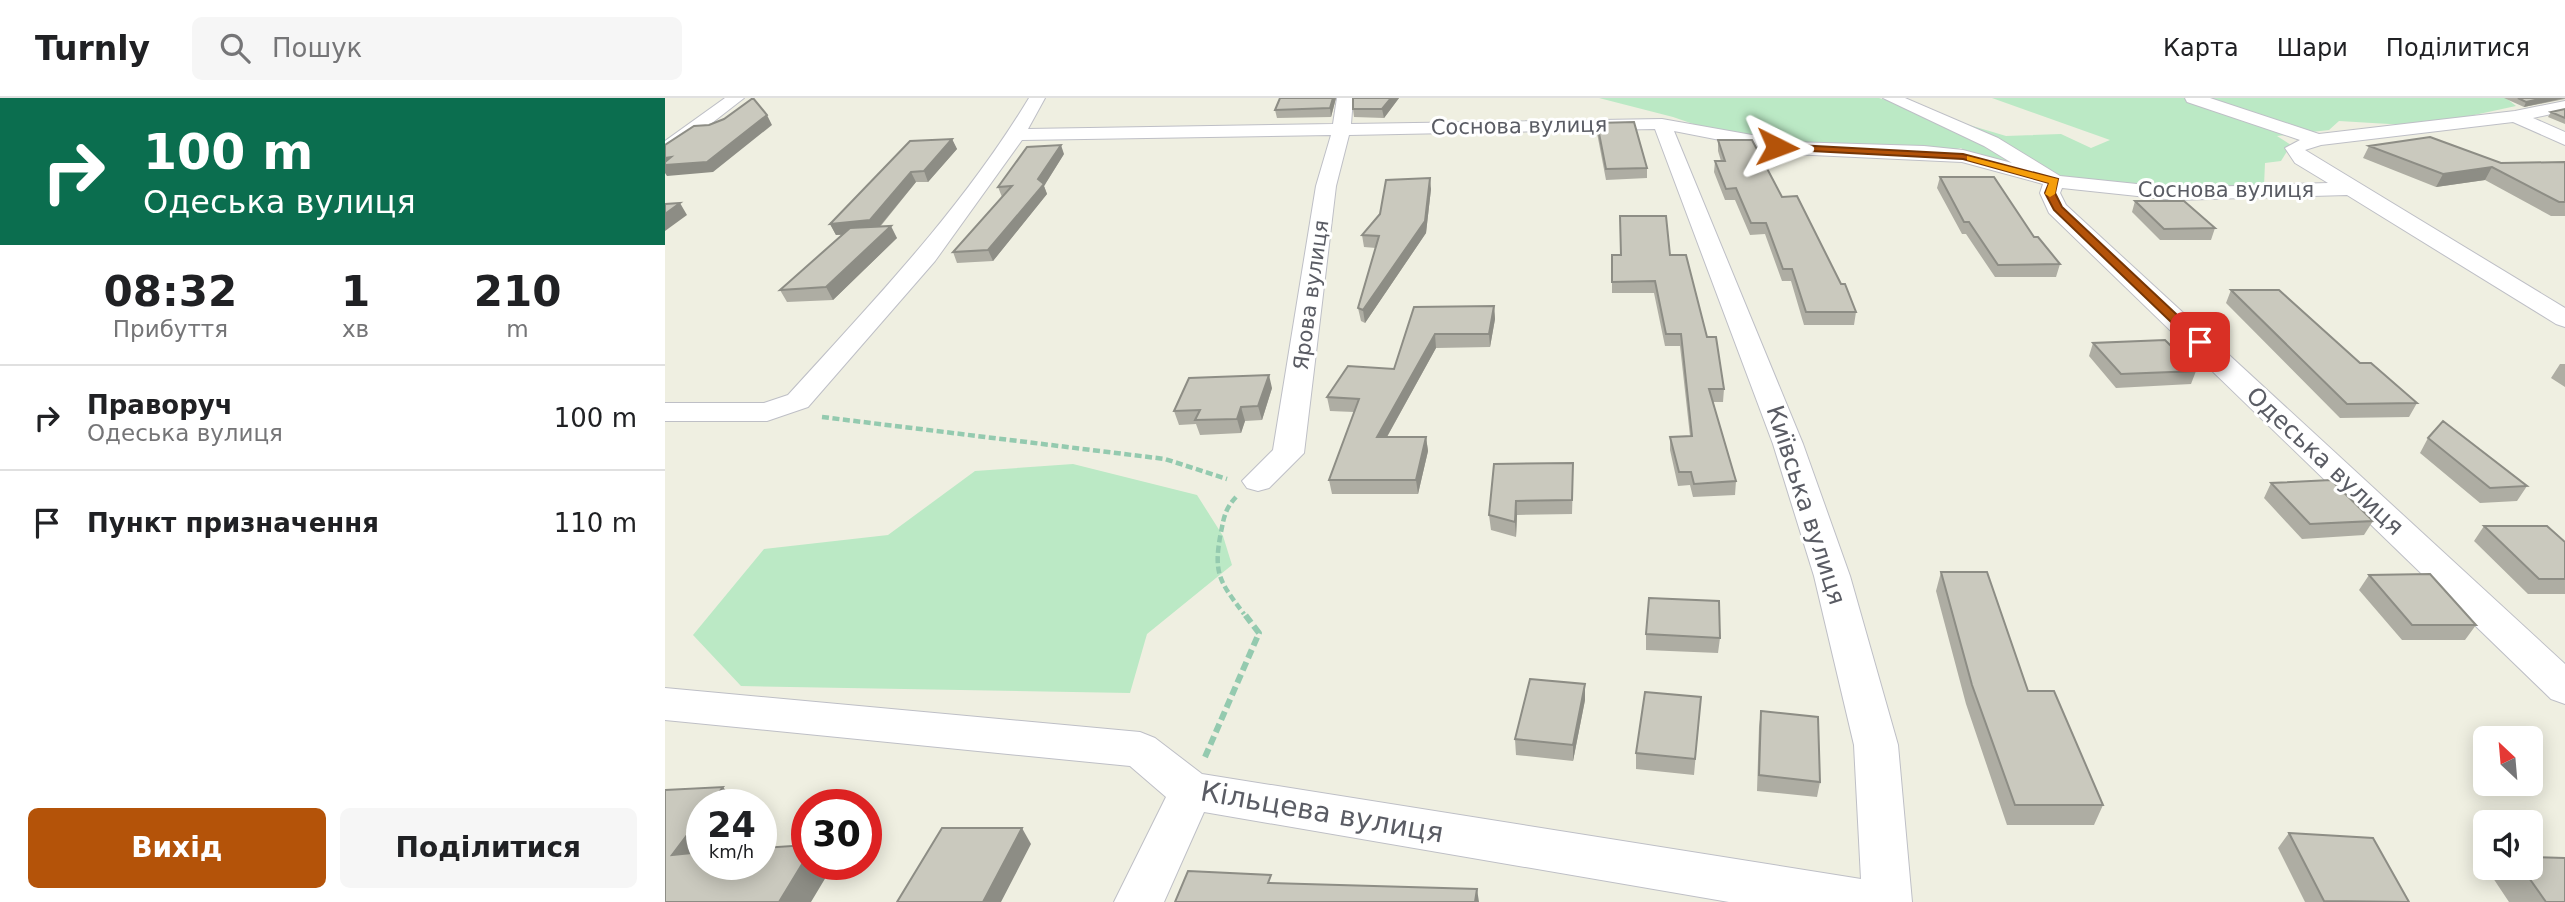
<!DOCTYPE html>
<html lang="uk">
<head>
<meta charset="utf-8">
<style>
  :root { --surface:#fff; --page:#f6f6f6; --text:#202124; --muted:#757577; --line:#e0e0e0; --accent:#b45309 }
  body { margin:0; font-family:"DejaVu Sans",sans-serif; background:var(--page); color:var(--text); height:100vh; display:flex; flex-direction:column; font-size:26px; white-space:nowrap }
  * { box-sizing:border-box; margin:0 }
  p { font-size:23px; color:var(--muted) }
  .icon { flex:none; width:38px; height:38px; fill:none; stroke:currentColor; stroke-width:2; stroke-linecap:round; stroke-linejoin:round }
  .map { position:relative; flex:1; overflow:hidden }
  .sheet { display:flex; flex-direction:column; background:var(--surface); width:665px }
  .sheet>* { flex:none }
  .top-card { background:#0b6e4f; color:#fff; overflow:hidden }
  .needle { width:46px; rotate:334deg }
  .buttons { position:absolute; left:1808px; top:628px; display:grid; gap:14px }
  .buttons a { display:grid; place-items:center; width:70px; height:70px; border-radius:10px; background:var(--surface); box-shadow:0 4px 18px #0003; font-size:35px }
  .speed { position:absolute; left:21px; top:691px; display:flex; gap:14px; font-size:35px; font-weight:700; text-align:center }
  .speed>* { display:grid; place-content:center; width:91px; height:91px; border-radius:50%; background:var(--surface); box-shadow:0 4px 18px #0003; line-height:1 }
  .speed small { font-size:18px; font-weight:400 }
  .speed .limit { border:10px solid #d22; background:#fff; color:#111 }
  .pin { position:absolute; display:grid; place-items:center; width:60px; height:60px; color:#fff; margin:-30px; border-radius:14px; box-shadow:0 4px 10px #0006 }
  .me { position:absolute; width:77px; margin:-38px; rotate:93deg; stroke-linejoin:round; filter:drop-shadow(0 0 5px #0008) }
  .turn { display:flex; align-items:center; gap:24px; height:147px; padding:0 28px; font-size:32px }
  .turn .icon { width:91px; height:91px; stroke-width:2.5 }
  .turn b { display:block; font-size:49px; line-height:60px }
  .eta { display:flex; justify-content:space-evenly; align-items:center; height:119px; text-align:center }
  .eta b { font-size:42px; font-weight:800; line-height:49px }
  .action { display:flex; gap:14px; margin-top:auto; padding:14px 28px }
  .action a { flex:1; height:80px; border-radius:10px; background:var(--accent); color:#fff; font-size:28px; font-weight:800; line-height:80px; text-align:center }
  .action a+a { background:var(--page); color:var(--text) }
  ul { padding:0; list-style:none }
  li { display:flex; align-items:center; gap:21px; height:105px; padding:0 28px; border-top:2px solid var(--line) }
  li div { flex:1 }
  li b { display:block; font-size:26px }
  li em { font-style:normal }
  header { display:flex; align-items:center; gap:42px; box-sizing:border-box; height:98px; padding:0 35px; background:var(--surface); border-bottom:2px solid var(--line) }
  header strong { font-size:33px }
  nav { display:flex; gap:38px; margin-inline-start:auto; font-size:24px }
  .search { width:490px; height:63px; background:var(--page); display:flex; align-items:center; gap:18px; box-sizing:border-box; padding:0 24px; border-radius:10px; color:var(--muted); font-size:26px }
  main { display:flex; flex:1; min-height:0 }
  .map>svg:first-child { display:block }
  .green { fill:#bbe9c5 }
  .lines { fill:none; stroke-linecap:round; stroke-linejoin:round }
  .minor-casing { stroke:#bebfc6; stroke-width:2 }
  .path-far1 { stroke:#94caaf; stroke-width:4.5; stroke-dasharray:7 3.5; stroke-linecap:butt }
  .path { stroke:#94caaf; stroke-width:6; stroke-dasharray:9 4.5; stroke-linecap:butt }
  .minor { fill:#fff; fill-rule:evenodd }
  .wall { fill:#aeada3 }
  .shaded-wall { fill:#8d8d85 }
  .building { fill:#cac9be; stroke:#8d8d85; stroke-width:2 }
  .route { fill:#b45309; stroke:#753606; stroke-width:2 }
  .slow { fill:#f59e0b }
  .labels { text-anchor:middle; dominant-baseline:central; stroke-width:6; stroke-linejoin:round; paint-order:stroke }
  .far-street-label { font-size:21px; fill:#5a5c64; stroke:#fff }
  .street-label { font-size:24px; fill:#5a5c64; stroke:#fff }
  .near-street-label { font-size:28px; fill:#5a5c64; stroke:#fff }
</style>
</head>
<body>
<header>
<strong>Turnly</strong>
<div class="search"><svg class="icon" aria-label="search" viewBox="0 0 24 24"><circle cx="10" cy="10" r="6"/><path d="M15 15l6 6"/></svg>Пошук</div>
<nav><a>Карта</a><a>Шари</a><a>Поділитися</a></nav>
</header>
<main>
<section class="sheet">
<div class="top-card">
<div class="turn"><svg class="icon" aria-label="right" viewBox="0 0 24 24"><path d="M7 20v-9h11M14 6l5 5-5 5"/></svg><div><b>100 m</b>Одеська вулиця</div></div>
</div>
<div class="eta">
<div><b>08:32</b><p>Прибуття</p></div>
<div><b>1</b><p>хв</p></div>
<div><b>210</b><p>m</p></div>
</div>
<ul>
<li><svg class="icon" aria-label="right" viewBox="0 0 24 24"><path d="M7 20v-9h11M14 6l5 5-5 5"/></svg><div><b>Праворуч</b><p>Одеська вулиця</p></div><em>100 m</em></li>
<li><svg class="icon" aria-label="arrive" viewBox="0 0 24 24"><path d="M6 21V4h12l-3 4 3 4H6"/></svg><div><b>Пункт призначення</b></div><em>110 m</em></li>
</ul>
<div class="action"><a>Вихід</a><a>Поділитися</a></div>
</section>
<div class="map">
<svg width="1900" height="804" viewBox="0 0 1900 804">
  <rect width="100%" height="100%" fill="#efefe1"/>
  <path class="green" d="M934,0H1214L1341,38L1396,36L1426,50L1445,42L1327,0H1841L1851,8L1758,28L1674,23L1664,32L1612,38L1626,47L1616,63L1600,65L1599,88L1469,97L1308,59L1296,50L1270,56L1081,44L1008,19Z
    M408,366L532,397L558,438L567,467L482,536L465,595L76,588L28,537L99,451L223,437L310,373Z"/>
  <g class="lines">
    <defs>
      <path id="minor" d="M60,0H79L7,56L0,58V43Z
        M364,0H380L363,31L668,26L672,0H688L686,26L997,21L1126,44L1259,48L1298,52L1347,65L1319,48L1218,0H1240L1333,40L1395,78L1510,90L1663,85L1630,65L1620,50L1635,42L1522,4L1520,0H1545L1654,36L1850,13L1900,3V13L1868,20L1900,34V47L1848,24L1656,47L1640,52L1900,210V229L1891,226L1682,97L1510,102L1397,90L1395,95L1401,107L1900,566V606L1886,601L1384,115L1375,95L1378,86L1297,64L1126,56L1009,33L1138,346L1185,478L1233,647L1247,804H1064L539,714L499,804H449L501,699L465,668L0,622V590L475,634L490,640L537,676L1196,781L1189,647L1149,478L1108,346L990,31L684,37L671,88L639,355L604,390L593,393L582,390L577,383L608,352L651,88L666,37L357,42L270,163L143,309L102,323H0V305H99L123,297C209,202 297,111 364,0Z"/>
    </defs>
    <use href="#minor" class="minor-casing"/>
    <path class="path-far1" d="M157,319L500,361L562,381
      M571,399C560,411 559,419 556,434C548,475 554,483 579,516"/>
    <path class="path" d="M540,659L594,535L578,514"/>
    <use href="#minor" class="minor"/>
  </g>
  <path class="wall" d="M671,0L666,19L612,20L610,12Z
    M688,0H734L719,20L689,19L688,11Z
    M1839,0H1900V1L1859,9Z
    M1900,11V26L1883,19L1886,14Z
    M932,25L982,70V80L941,82L932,35Z
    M287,41L292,51L263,84H251L215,129L232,140L168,202L122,204L115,192L177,137H171L165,126Z
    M1053,42L1117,99L1191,214L1189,227H1139L1126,183H1117L1100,136L1085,137L1070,102H1060L1049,74L1050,63H1056L1053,53Z
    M1704,48L1836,65L1900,64V118H1886L1820,82L1771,89L1698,60Z
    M399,56L379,88L382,96L328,163L292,165L288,154L337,99L333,89Z
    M1275,79L1369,139L1395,166L1391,179H1330L1301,136H1297L1272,90Z
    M766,91L761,135L700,225L696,223L693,210L711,150L699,149L697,137Z
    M1470,103L1550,130L1546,142H1495L1467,114Z
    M947,157H1005L1042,239L1059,291L1058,304H1048L1071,383L1070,397L1028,399L1025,387L1013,388L1005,352V339L1025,338L1015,248H1000L989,195H947Z
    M1566,192L1752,305L1744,319L1675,320L1561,205Z
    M829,208L830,221L825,249L771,250L722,339H761L763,353L753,396H667L664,382L689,314L665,313L662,299L729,271L749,209Z
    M1428,245L1531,273L1526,286L1451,290L1424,258Z
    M1895,266H1900V289L1886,280Z
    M607,290L597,322L580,323L576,335L535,337L531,326L514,327L509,313Z
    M1763,340L1862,388L1852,403L1815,405L1755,355Z
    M829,366L908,380L907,416L852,417L851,439L826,432L824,417Z
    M1606,385L1708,423L1699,437L1637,441L1599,400Z
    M1819,428L1900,444V496H1863L1809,443Z
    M1276,474L1363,593L1438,707L1429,727H1342L1301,606L1271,493Z
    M1704,477L1811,527L1800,542H1737L1694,492Z
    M981,536L1055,540L1053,555L981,552Z
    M920,586V602L908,663L851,657L850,641Z
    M1036,599L1029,677L971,671V655Z
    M1096,613L1155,684L1152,699L1092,693L1094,629Z
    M1624,735L1744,804H1640L1613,750Z
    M1837,770H1866L1900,804H1844L1828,780Z"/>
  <path class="shaded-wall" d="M668,0H671L666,19L665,10Z
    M726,0H734L719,20L717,11Z
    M1879,0H1900L1859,9L1861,4Z
    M102,17L107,27L48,74L2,78L0,75V60L6,59Z
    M287,41L292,51L263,84L259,73Z
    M396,47L399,56L379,88L382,96L328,163L323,152Z
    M1827,69L1820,82L1771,89L1778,76Z
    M246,74L251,84L210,134L171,137L165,126Z
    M765,80L766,91L761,135L700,225L698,212Z
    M15,105L22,117L0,133V116Z
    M226,128L232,140L168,202L161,189Z
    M829,208L830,221L825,249L824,236Z
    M770,236L771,250L714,353L712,339Z
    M604,277L607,290L597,322L593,308Z
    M576,309L580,323L576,335L572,321Z
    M761,339L763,353L753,396L751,382Z
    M851,403L852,417L851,439L850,424Z
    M920,586V602L908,663V647Z
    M58,689L73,707H44Z
    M37,717V766L7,757Z
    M357,730L366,746L336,804H318Z
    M142,758V766H165L167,769L146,804H114Z
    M812,791L814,804H810Z"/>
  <path class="building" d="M88,0L102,17L42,64L0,67V64L6,59L0,60V47L29,28L44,27L59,21Z
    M615,0H668L665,10L610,12Z
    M688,0H726L717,11H688Z
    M1853,0H1879L1861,4Z
    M1900,11V20L1886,14Z
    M969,24L982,70L941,71L932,25Z
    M1765,39L1836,65L1900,64V104H1894L1827,69L1778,76L1704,48Z
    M287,41L259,73L246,74L205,122L165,126L245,43Z
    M1053,42H1087L1117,99L1132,98L1176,186H1180L1191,214H1141L1127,171H1118L1101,125H1086L1071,90L1061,91L1050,63H1060Z
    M396,47L373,81L379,86L323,152L288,154L347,88L333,89L362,49Z
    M1275,79H1329L1369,139H1373L1395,166L1333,167L1304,124H1299Z
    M765,80L760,123L698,212L693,210L714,138L697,137L715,116L721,82Z
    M1470,103H1519L1550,130L1499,131Z
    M15,105L0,116V106Z
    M955,118H1001L1005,157H1021L1042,239H1051L1059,291H1044L1071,383L1029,386L1026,374H1014L1005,339L1027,338L1016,236H1001L990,183L947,184V157H956Z
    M226,128L161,189L115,192L185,130Z
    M1566,192H1614L1695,265H1706L1752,305L1682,306Z
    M829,208L824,236H770L712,339H761L751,382H664L694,301L662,299L683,268L729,271L749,209Z
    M1500,242L1531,273L1456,276L1428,245Z
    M604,277L593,308L576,309L572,321L530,322L535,312L509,313L524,280Z
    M1778,323L1862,388L1825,390L1763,340Z
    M908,365L907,402L851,403L850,424L824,417L829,366Z
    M1666,382L1708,423L1645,426L1606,385Z
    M1819,428H1882L1900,444V481H1874Z
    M1276,474H1322L1363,593H1389L1438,707H1350L1307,587Z
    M1765,476L1811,527H1747L1704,477Z
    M984,500L1054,503L1055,540L981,536Z
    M865,581L920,586L908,647L850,641Z
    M980,594L1036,599L1030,661L971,655Z
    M1096,613L1153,619L1155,684L1094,677Z
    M58,689L44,707H37V717L7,757L37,754V766H96V750L142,747V758L114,804H0V692Z
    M277,730H357L318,804H232Z
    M1624,735L1708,740L1744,804L1659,803Z
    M1866,759L1900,760V804H1881L1857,770H1866Z
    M523,773L606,777L603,785L812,791L810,804H510Z"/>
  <path class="route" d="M1112,46L1298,56L1393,81L1390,95L1397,109L1541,244L1530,247L1389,112L1380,95L1384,85L1298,61L1109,51Z"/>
  <path class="slow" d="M1302,58L1393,81L1390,96L1385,99L1380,96L1384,85L1302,62Z"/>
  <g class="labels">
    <g class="far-street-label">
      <text transform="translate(854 28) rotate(-1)">Соснова вулиця</text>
      <text x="1561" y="92">Соснова вулиця</text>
      <text transform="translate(646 197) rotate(-82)">Ярова вулиця</text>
    </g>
    <g class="street-label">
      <text transform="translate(1660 363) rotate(43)">Одеська вулиця</text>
      <text transform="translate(1141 407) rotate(72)">Київська вулиця</text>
    </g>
    <g class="near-street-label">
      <text transform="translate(657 714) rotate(10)">Кільцева вулиця</text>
    </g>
  </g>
</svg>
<div class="buttons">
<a><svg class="needle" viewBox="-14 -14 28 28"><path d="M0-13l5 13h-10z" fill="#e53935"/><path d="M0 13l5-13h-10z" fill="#757577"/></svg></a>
<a><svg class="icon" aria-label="sound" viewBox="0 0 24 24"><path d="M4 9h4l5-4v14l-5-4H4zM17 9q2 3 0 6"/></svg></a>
</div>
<div class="speed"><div>24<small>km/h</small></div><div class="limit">30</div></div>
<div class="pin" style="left:1535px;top:244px;background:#d93025"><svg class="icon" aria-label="arrive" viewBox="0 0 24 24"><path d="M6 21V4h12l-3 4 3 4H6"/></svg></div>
<svg class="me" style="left:1112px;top:49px" viewBox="-20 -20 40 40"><path d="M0-17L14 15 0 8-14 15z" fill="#b45309" stroke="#fff" stroke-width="4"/></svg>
</div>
</main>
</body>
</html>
